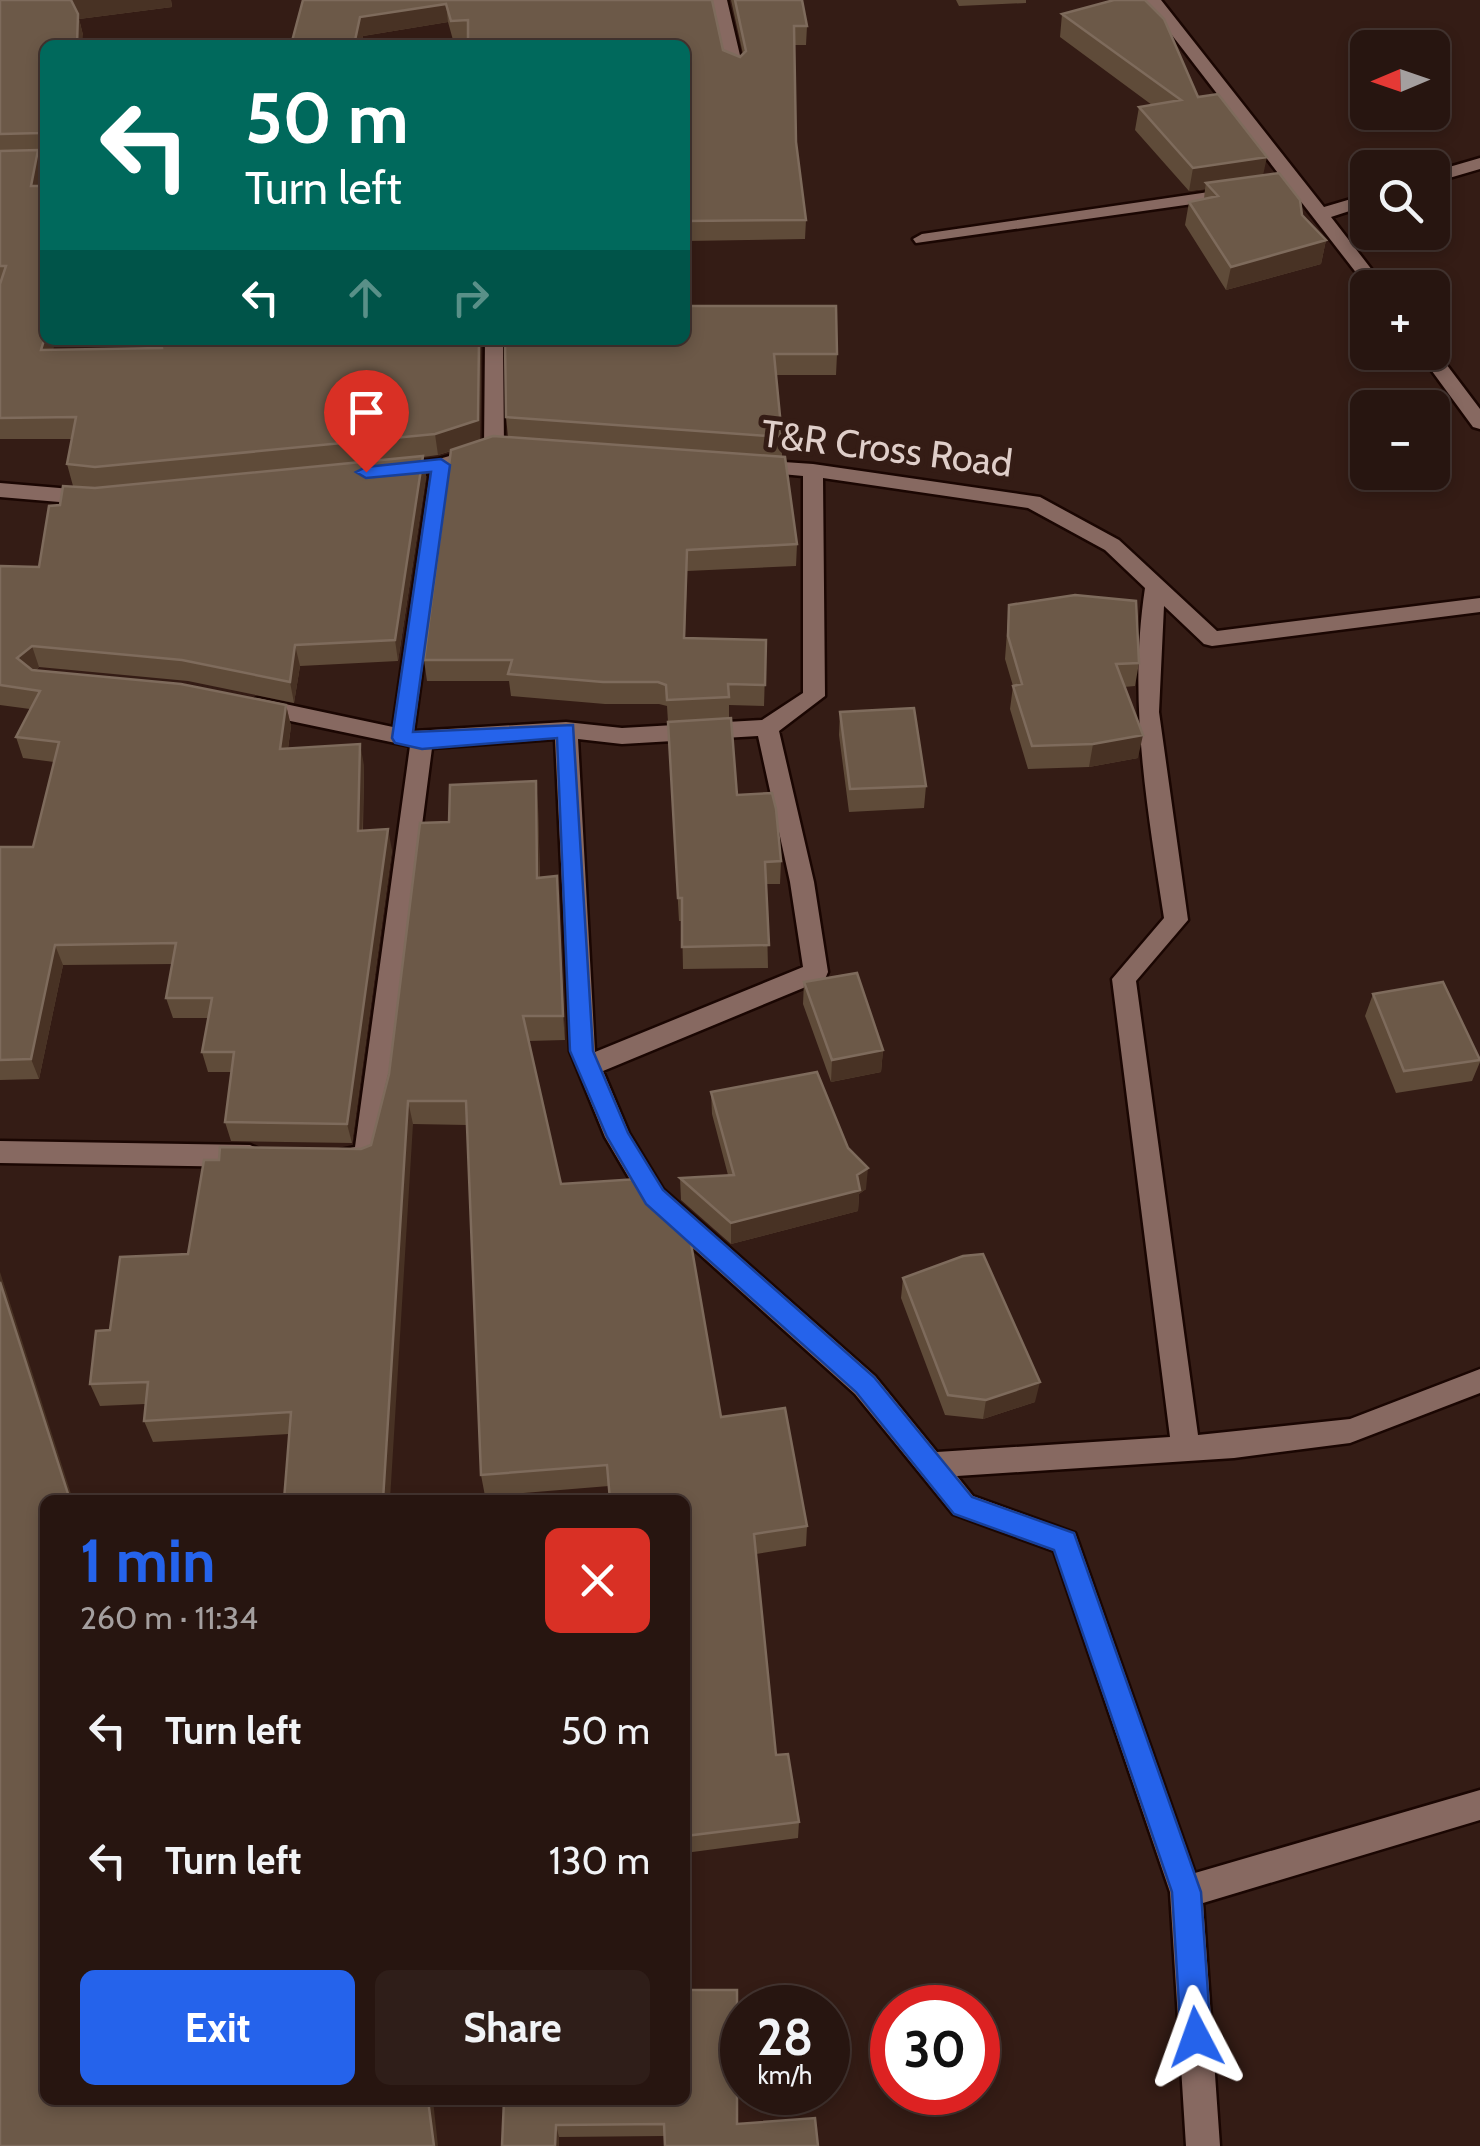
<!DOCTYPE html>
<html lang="en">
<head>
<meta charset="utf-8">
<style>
  :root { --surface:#271510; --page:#2f1e19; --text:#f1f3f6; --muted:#a49f9f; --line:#433430; --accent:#2563eb }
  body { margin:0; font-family:Cabin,sans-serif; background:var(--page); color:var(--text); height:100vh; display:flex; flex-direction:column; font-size:38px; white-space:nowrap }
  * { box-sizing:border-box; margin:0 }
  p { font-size:32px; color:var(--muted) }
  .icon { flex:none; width:55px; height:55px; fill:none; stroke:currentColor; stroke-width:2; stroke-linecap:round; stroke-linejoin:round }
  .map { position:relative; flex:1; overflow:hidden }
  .drawer { position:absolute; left:40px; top:1495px; width:650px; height:610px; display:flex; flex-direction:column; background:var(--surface); border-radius:15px; box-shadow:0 5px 15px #0003,0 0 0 2px var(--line) }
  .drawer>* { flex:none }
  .banner { position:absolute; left:40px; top:40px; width:650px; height:305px; border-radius:15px; box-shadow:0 5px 15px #0003,0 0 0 2px var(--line); background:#00695c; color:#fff; overflow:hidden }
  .needle { width:65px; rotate:268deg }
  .tools { position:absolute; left:1350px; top:30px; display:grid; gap:20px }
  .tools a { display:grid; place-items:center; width:100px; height:100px; border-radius:15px; background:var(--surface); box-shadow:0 5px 15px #0003,0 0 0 2px var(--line); font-size:50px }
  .speed { position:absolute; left:720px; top:1985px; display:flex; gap:20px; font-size:50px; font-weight:700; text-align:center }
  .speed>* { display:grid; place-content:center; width:130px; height:130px; border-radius:50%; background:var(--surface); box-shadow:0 5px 15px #0003,0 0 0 2px var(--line); line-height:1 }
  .speed small { font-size:25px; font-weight:400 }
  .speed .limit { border:15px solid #d22; background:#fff; color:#111 }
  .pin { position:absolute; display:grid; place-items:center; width:85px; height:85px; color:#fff; margin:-102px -42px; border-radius:50% 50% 50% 0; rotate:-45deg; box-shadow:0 0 10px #0007 }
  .pin .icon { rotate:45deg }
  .me { position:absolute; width:110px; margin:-55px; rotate:356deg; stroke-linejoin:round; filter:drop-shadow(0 0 8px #0008) }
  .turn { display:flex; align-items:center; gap:35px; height:210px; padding:0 40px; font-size:45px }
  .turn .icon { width:130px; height:130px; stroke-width:2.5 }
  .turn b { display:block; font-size:70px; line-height:85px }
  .lanes { display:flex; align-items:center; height:95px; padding:0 40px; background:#0003; justify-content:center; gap:50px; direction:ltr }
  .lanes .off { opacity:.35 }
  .round { display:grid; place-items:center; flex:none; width:105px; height:105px; border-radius:15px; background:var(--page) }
  .headline { display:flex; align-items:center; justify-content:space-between; height:170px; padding:0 40px }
  h1 { font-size:60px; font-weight:700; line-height:75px; color:var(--accent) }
  .action { display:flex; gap:20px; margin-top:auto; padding:20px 40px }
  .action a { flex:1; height:115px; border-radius:15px; background:var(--accent); color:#fff; font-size:40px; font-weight:700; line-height:115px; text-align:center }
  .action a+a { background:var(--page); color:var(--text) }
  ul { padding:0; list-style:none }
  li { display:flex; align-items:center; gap:30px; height:130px; padding:0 40px }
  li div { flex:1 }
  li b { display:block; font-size:38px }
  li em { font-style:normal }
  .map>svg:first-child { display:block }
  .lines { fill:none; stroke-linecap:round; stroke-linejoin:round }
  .street-casing { stroke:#1a0602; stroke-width:5 }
  .street { fill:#876961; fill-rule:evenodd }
  .wall { fill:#5f4b39 }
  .shaded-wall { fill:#483224 }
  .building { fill:#6c5948; stroke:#7e6b5c; stroke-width:2.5 }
  .route { fill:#2563eb; stroke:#184099; stroke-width:2.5 }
  .labels { text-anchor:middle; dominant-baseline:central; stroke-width:10; stroke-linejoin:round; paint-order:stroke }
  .street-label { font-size:38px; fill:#dfcec9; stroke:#341c15 }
</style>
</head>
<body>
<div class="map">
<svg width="1480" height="2146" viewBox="0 0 1480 2146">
  <rect width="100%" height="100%" fill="#341c15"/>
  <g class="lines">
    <defs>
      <path id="street" d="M711,0H727L743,68L741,72L727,68Z
        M1145,0H1161L1324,207L1368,194V205L1331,217L1386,288H1368L1292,190L916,243L913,239L922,234L1284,181Z
        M45,157V167L0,169V159Z
        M1480,158V169L1432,183V172Z
        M485,340H503L504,448L501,452L450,469L414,731L566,722L622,728L762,720L803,693V476L748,471V461L755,460L813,464L1040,497L1119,540L1217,631L1480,598V612L1212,646L1204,644L1164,606L1159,712L1188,920L1136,981L1198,1435L1350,1419L1480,1369V1393L1350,1443L1234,1458L957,1476L973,1496L1075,1533L1195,1873L1480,1790V1820L1203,1903L1220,2146H1186L1170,1892L1054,1551L953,1514L855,1394L645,1205L605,1137L570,1051L555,739L432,748L379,1158L375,1165C362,1170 349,1170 336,1165L332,1158L336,1151L355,1147L410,746L257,714L246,706L257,698L393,727L430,473L393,476L383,470L393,464L439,459L484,446ZM823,478L1028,508L1105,550L1145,588C1128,700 1147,807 1164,918L1112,979L1170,1437L937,1452L875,1376L663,1189L629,1133L603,1071L825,979L828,972L814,882L779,731L825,696ZM758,736L790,882L803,967L595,1052L578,739L622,744Z
        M1434,348L1480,409V429L1473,427L1418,352H1432Z
        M0,483L95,491L105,498L95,505L0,497Z
        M0,1141L250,1145L259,1149L263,1156L259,1163L250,1167L0,1163Z"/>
    </defs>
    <use href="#street" class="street-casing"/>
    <use href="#street" class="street"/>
  </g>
  <path class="wall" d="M0,0H171L172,7L79,19L83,35L45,45V154H39L43,171L41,186L53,350L162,348L161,340H481L480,440L508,437L506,417L505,340L837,354L836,375H776L782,437V456L797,544L796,566L687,571L685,638L766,640L764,706L729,705V718L668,722L667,706L659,704H605L511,696L509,681H427L424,660L451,451L438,455L423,457L426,477L398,661L300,666L294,703L188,681L39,667L36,670L286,705L291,726L288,749L364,765L363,830L392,850L352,1143L231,1141L225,1122L231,1072H208L202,1052L208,1018H173L166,998L173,964L63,965L39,1079L0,1080V847H33L54,762L23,758L16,737L30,709L0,705V566L39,567L60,505L73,486L67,464L72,439H0Z
    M303,0H712L723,50L740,57L743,54L731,0H802L807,26L806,45H794L796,142L806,220L805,239L685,241V45L468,39L453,40L448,22L363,36L361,45H291Z
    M956,0H1026V3L959,6Z
    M1062,14L1198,97L1264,175L1326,240L1321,264L1226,290L1185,225L1189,202L1204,199L1205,189L1189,191L1135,130L1139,107L1152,105L1060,37Z
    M1009,605L1139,663L1135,686L1124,687L1138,758L1089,767L1028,769L1010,709L1013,686L1005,659Z
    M840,712L926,786L924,808L849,812L839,735Z
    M668,722L737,795L781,861L780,884H766L768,968L683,969L682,921H679Z
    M538,806L540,878L557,876L565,1040L528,1041L561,1184L693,1254L721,1417L807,1526L806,1546L756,1554L776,1755L799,1822L798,1838L685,1853V1500L609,1486L485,1496L481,1475L467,1125L413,1124L289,1434L153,1442L144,1421L145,1404L100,1406L90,1384L110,1330L188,1254L219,1160L361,1149L371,1145L449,822Z
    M804,982L883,1050L881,1072L831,1082L803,1004Z
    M1373,994L1480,1058V1062L1472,1081L1396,1093L1365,1016Z
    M711,1092L848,1148L866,1189L859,1194L858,1211L731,1244L681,1200L680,1178L728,1175L712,1114Z
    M903,1278L1035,1402L983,1419L945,1415L901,1298Z
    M504,2100H685L664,2136L559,2137Z"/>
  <path class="shaded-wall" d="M71,0H171L172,7L79,19L83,35L82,45H77Z
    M446,4L448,22L363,36L361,45H354L360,17Z
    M45,109V149L41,133Z
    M38,150L43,171L37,207L31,186Z
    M1267,157L1262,180L1206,183L1205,189L1189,191L1193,168Z
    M1326,240L1321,264L1226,290L1231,267Z
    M45,337V340H56L47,371L41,350Z
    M479,340H481L480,441L438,455L435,434Z
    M423,456L426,477L398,661L395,640Z
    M687,550V571L684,660V638Z
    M295,645L300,666L294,703L290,682Z
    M32,646L39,667L24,679L17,658Z
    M286,705L291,726L285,770L280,749Z
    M1143,735L1138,758L1089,767L1093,744Z
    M360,744L364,765L362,851L358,831Z
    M536,781L538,806L540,903L537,878Z
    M388,829L392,850L352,1143L347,1124Z
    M557,876L559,901L565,1040L563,1016Z
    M55,945L63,965L39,1079L31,1059Z
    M883,1050L881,1072L831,1082L832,1060Z
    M408,1101L413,1124L390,1500H383Z
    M868,1168L866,1189L859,1194L858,1211L731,1244V1223L857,1175Z
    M0,1272L73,1500H70L0,1282Z
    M1040,1382L1035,1402L983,1419L986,1400Z
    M428,2100H433L438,2146H434Z
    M556,2125L559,2137V2146H555Z"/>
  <path class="building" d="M0,0H71L78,14L77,45H45V109L41,133L0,134Z
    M303,0H712L723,50L740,57L746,51L735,0H802L807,26H794L796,142L806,220L685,221V45H468V20L451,21L446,4L360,17L354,45H291Z
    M1114,0H1145L1164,19L1198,97L1218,94L1267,157L1193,168L1139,107L1181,100L1062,14Z
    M38,150L31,186H45V337L41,350L162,348L161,340H479L478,420L435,434L95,467L67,464L76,417L0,418V284L6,266H0V151Z
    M1279,173L1300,200L1302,215L1326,240L1231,267L1189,202L1218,196L1206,183Z
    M685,306H836L837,354H774L782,437L506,417L505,340H685Z
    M493,436L785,457L797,544L687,550L684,638L766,640L765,685L728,684L729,697L667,700L666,685L658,682H603L508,674L512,660H424L451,450Z
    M423,456L395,640L295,645L290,682L182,660L32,646L17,658L32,670L181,684L286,705L280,749L360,744L358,831L388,829L347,1124L225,1122L234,1052H202L212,998H166L176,943L55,945L31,1059L0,1060V847H33L59,742L16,737L40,691L0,685V566L39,567L49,506L60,505L63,486L95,488Z
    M1075,595L1136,601L1139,663L1116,664L1143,735L1093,744L1032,746L1013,686L1022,684L1008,636L1009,605Z
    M914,708L926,786L850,789L840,712Z
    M731,718L737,795L772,793L776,809L781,861L765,862L769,945L682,947V898H678L668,722Z
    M536,781L537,878L557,876L563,1016H523L561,1184L638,1179L693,1231L689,1232L721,1417L785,1408L807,1526L754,1534L776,1755L788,1754L799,1822L685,1836V1500H610L607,1465L481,1475L466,1101H408L383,1500H284L291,1412L144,1421L148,1382L90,1384L96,1331L110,1330L120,1257L188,1254L204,1160H219L220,1147L361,1149L371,1145L389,1074L420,823L449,822L450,785Z
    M857,973L883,1050L832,1060L804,982Z
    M1443,982L1480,1060L1404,1071L1373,994Z
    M817,1072L848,1148L868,1168L857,1175L860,1190L731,1223L680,1178L734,1175L711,1092Z
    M983,1254L1040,1382L986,1400L948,1395L903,1278L963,1256Z
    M0,1282L70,1500H45V2100H428L434,2146H0Z
    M685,1990H737V2124L815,2118L818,2146H665L664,2124L556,2125L555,2146H502L504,2100H685Z"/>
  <path class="route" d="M441,459L450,465L413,732L573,725L593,1051L628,1133L663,1190L874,1377L972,1497L1074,1533L1201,1892L1211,2037L1207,2048L1196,2052L1185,2048L1181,2037L1172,1892L1054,1550L954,1514L856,1392L646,1204L607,1137L570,1051L557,738L422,749L395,743L392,738L431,472L366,478L356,472L366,467Z"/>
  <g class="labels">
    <g class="street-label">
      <text transform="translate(887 448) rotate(7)">T&amp;R Cross Road</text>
    </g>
  </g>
</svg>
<div class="tools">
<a><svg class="needle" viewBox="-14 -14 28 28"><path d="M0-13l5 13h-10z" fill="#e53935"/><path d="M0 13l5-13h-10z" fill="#a49f9f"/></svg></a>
<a><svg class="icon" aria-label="search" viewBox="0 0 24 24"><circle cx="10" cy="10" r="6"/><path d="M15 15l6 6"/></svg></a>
<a>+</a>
<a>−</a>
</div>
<div class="speed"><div>28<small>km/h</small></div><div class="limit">30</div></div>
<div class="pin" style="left:366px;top:472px;background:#d93025"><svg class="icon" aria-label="arrive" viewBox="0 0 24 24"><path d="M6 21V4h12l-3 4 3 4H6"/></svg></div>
<svg class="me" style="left:1196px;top:2037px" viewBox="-20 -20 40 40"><path d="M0-17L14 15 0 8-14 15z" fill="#2563eb" stroke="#fff" stroke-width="4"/></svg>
<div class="banner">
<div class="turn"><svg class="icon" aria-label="left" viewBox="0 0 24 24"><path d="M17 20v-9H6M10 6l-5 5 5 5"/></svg><div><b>50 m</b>Turn left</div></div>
<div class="lanes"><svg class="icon" aria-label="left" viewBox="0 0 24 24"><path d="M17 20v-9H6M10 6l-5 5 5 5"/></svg><svg class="icon off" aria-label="ahead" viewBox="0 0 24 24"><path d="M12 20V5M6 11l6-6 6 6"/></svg><svg class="icon off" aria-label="right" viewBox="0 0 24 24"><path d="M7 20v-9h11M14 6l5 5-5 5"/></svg></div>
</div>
<section class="drawer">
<div class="headline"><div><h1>1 min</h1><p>260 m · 11:34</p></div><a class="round" style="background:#d93025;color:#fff"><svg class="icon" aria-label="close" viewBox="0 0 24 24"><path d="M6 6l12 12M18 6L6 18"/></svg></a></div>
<ul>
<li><svg class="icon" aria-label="left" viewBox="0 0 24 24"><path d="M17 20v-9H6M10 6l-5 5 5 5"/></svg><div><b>Turn left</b></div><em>50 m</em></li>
<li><svg class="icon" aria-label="left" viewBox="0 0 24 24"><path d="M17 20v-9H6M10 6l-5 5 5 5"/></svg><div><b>Turn left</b></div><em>130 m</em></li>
</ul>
<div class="action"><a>Exit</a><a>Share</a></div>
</section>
</div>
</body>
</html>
